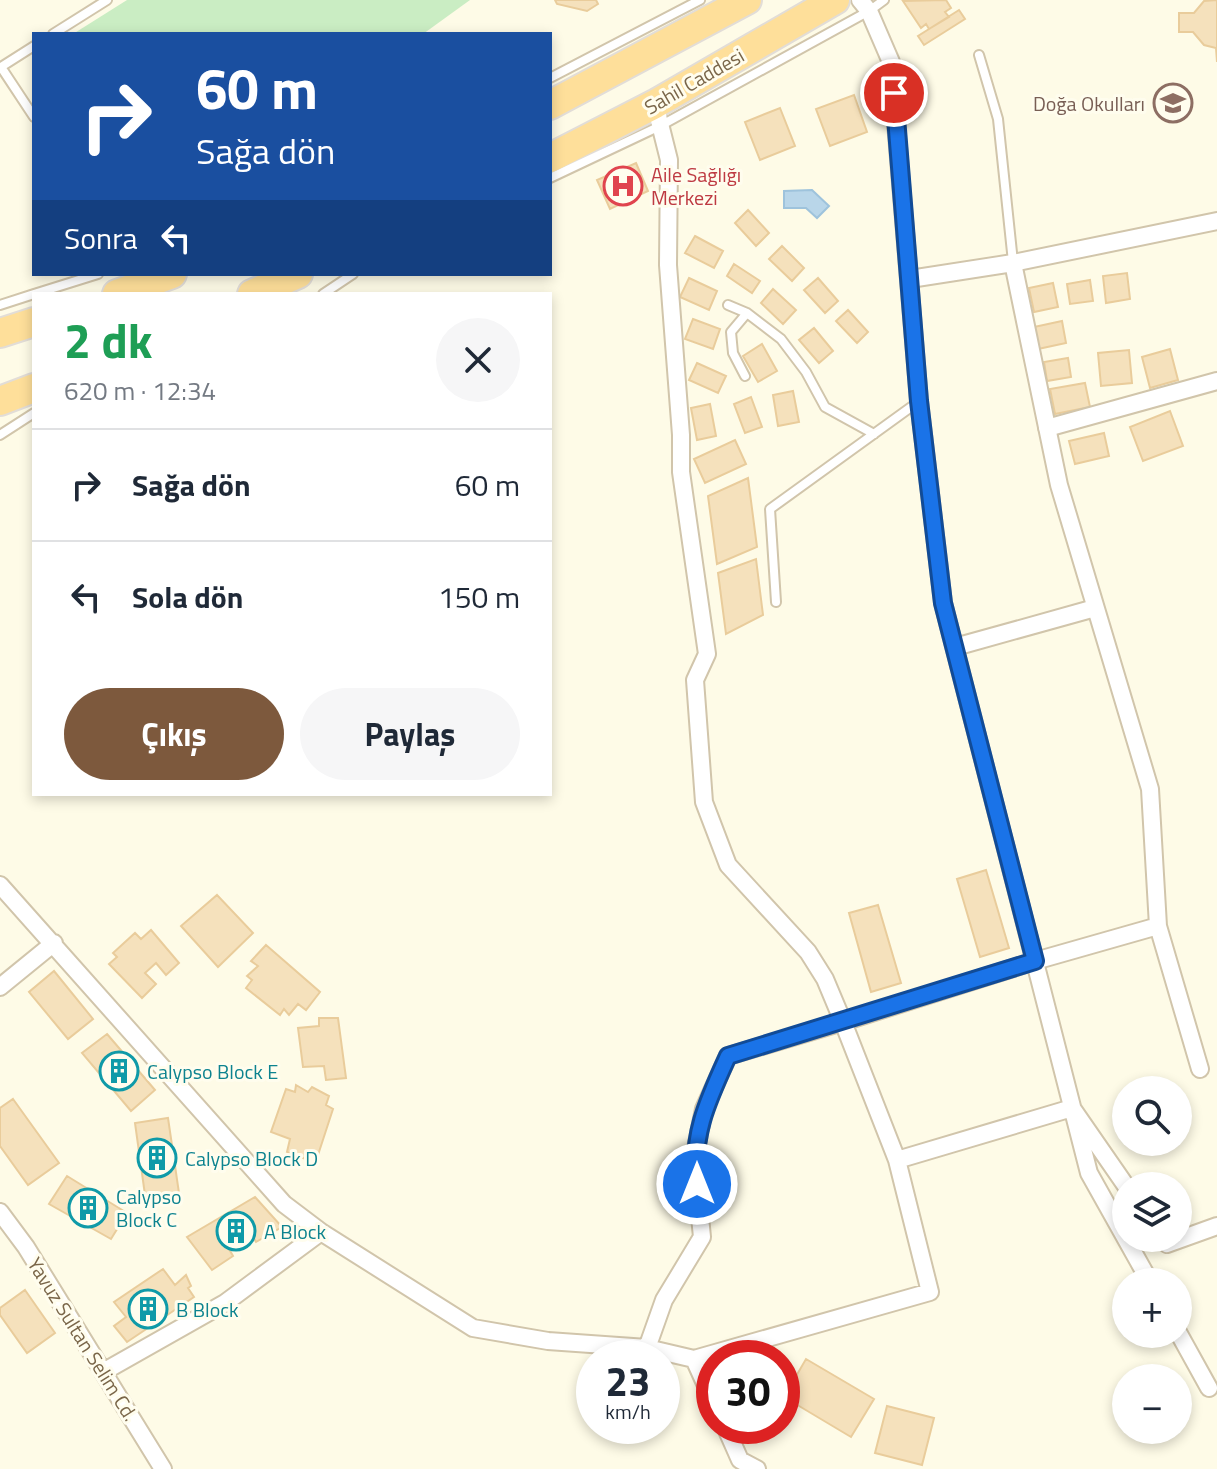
<!DOCTYPE html>
<html lang="tr">
<head>
<meta charset="utf-8">
<style>
  :root { --surface:#fff; --page:#f6f6f7; --text:#1f2937; --muted:#747a83; --line:#e0e1e3; --accent:#7d593d }
  body { margin:0; font-family:"Titillium Web",sans-serif; background:var(--page); color:var(--text); height:100vh; display:flex; flex-direction:column; font-size:30px; white-space:nowrap }
  * { box-sizing:border-box; margin:0 }
  p { font-size:26px; color:var(--muted) }
  .icon { flex:none; width:44px; height:44px; fill:none; stroke:currentColor; stroke-width:2; stroke-linecap:round; stroke-linejoin:round }
  .map { position:relative; flex:1; overflow:hidden }
  .panel { position:absolute; left:32px; top:292px; width:520px; height:504px; display:flex; flex-direction:column; background:var(--surface); border-radius:0px; box-shadow:0 4px 12px #0003 }
  .panel>* { flex:none }
  .banner { position:absolute; left:32px; top:32px; width:520px; height:244px; border-radius:0px; box-shadow:0 4px 12px #0003; background:#1a4fa0; color:#fff; overflow:hidden }
  .buttons { position:absolute; left:1112px; top:1076px; display:grid; gap:16px }
  .buttons a { display:grid; place-items:center; width:80px; height:80px; border-radius:50%; background:var(--surface); box-shadow:0 4px 12px #0003; font-size:40px }
  .speed { position:absolute; left:576px; top:1340px; display:flex; gap:16px; font-size:40px; font-weight:700; text-align:center }
  .speed>* { display:grid; place-content:center; width:104px; height:104px; border-radius:50%; background:var(--surface); box-shadow:0 4px 12px #0003; line-height:1 }
  .speed small { font-size:20px; font-weight:400 }
  .speed .limit { border:12px solid #d22; background:#fff; color:#111 }
  .pin { position:absolute; display:grid; place-items:center; width:68px; height:68px; color:#fff; margin:-34px; border:4px solid #fff; border-radius:50%; box-shadow:0 2px 8px #0007 }
  .me { position:absolute; width:88px; margin:-44px; rotate:0deg; stroke-linejoin:round; filter:drop-shadow(0 0 6px #0008) }
  .turn { display:flex; align-items:center; gap:28px; height:168px; padding:0 32px; font-size:36px }
  .turn .icon { width:104px; height:104px; stroke-width:2.5 }
  .turn b { display:block; font-size:56px; line-height:68px }
  .then { display:flex; align-items:center; height:76px; padding:0 32px; background:#0003; gap:16px; font-size:30px }
  .round { display:grid; place-items:center; flex:none; width:84px; height:84px; border-radius:42px; background:var(--page) }
  .head { display:flex; align-items:center; justify-content:space-between; height:136px; padding:0 32px }
  h1 { font-size:48px; font-weight:700; line-height:60px; color:#1e9e55 }
  .cta { display:flex; gap:16px; margin-top:auto; padding:16px 32px }
  .cta a { flex:1; height:92px; border-radius:48px; background:var(--accent); color:#fff; font-size:32px; font-weight:700; line-height:92px; text-align:center }
  .cta a+a { background:var(--page); color:var(--text) }
  ul { padding:0; list-style:none }
  li { display:flex; align-items:center; gap:24px; height:112px; padding:0 32px; border-top:2px solid var(--line) }
  li div { flex:1 }
  li b { display:block; font-size:30px }
  li em { font-style:normal }
  .map>svg:first-child { display:block }
  .green { fill:#caedc3 }
  .water { fill:#b9d6e9; stroke:#9ec3dc; stroke-width:2 }
  .building { fill:#f5e1bc; stroke:#e9cc9b; stroke-width:2 }
  .lines { fill:none; stroke-linecap:round; stroke-linejoin:round }
  .service-casing { stroke:#d1c5ab; stroke-width:12 }
  .minor-casing { stroke:#d1c5ab; stroke-width:20 }
  .trunk-casing { stroke:#e2ddd7; stroke-width:32 }
  .service { stroke:#fff; stroke-width:8 }
  .minor { stroke:#fff; stroke-width:16 }
  .trunk { stroke:#fedf9a; stroke-width:28 }
  .route-casing { stroke:#114b97; stroke-width:20 }
  .route { stroke:#1a73e8; stroke-width:14 }
  .labels { text-anchor:middle; dominant-baseline:central; stroke-width:6; stroke-linejoin:round; paint-order:stroke }
  .street-label { font-size:20px; fill:#7a6649; stroke:#fffdee }
  .education-label { font-size:20px; fill:#785e54; stroke:#fffdee; text-anchor:end }
  .health-label { font-size:20px; fill:#be3a42; stroke:#fffdee; text-anchor:start }
  .culture-label { font-size:20px; fill:#0d838f; stroke:#fffdee; text-anchor:start }
</style>
</head>
<body>
<div class="map">
<svg width="1217" height="1469" viewBox="0 0 1217 1469">
  <rect width="100%" height="100%" fill="#fefbe7"/>
  <path class="green" d="M127,0H470L423,34H73Z"/>
  <path class="water" d="M812,190L829,206L817,218L806,208H784V191Z"/>
  <path class="building" d="M555,0H596L598,4L587,11L557,4Z
    M946,0L951,8L945,12L949,17L929,29L926,24L921,28L903,1Z
    M1217,0V62L1216,48L1204,45L1193,32H1179V13H1194L1204,1Z
    M959,10L965,19L924,45L918,36Z
    M854,95L867,132L830,146L816,109Z
    M780,108L795,146L760,160L745,122Z
    M636,163L648,191L610,209L597,180Z
    M748,210L769,233L756,246L735,223Z
    M695,236L723,251L714,268L685,253Z
    M782,246L804,268L792,281L769,259Z
    M734,264L760,281L752,293L727,276Z
    M1127,273L1130,299L1106,303L1103,276Z
    M689,278L717,291L709,310L680,297Z
    M818,278L838,301L825,313L804,290Z
    M1090,280L1093,301L1070,304L1067,284Z
    M1053,283L1058,307L1034,312L1029,288Z
    M773,289L796,310L783,324L761,303Z
    M848,310L868,332L857,343L836,321Z
    M693,319L720,329L713,349L685,339Z
    M1062,321L1066,343L1038,349L1034,327Z
    M814,328L833,351L819,363L799,340Z
    M762,344L777,371L758,382L743,356Z
    M1170,349L1178,380L1150,388L1142,357Z
    M1129,350L1132,383L1101,386L1098,353Z
    M1068,358L1071,377L1047,381L1044,362Z
    M697,363L726,376L718,393L689,380Z
    M1085,383L1090,407L1055,414L1050,389Z
    M793,391L799,422L778,426L773,395Z
    M751,397L762,427L745,433L734,404Z
    M710,404L716,436L697,440L691,408Z
    M1170,411L1183,446L1143,461L1130,427Z
    M1104,433L1109,456L1075,464L1069,441Z
    M735,440L746,464L705,483L694,459Z
    M748,478L757,547L717,564L708,496Z
    M756,559L763,615L726,634L718,573Z
    M986,870L1009,948L980,957L957,879Z
    M217,895L253,933L218,967L181,926Z
    M878,905L901,983L871,992L849,913Z
    M151,930L179,963L166,975L156,963L145,973L156,984L142,998L109,964L117,957L113,953L135,933L141,939Z
    M266,945L320,992L306,1010L298,1004L289,1015L284,1009L280,1015L246,988L252,980L247,976L258,966L251,961Z
    M54,971L93,1019L68,1039L29,992Z
    M319,1018H338L346,1078L326,1080L324,1066L303,1067L298,1028L319,1026Z
    M107,1034L155,1090L131,1111L82,1053Z
    M296,1085L308,1092L312,1087L329,1096L326,1105L333,1109L318,1155L311,1152L308,1160L287,1152L290,1139L271,1132L286,1089L295,1092Z
    M13,1099L59,1163L28,1185L0,1146V1108Z
    M168,1118L179,1193L145,1195L135,1123Z
    M67,1176L127,1213L111,1239L49,1204Z
    M255,1197L282,1227L256,1242L252,1235L229,1249L233,1256L212,1270L187,1237Z
    M163,1269L175,1285L186,1275L191,1286L188,1288L194,1297L127,1342L114,1326L126,1317L114,1302Z
    M25,1290L55,1333L27,1353L0,1315V1308Z
    M806,1359L874,1399L851,1437L784,1397Z
    M887,1406L934,1418L922,1465L875,1453Z"/>
  <g class="lines">
    <defs>
      <path id="service" d="M53,34L107,0
        M34,46L1,67L34,117
        M979,55L998,119L1013,262
        M550,78L700,0
        M550,178L660,126L869,11L884,0
        M34,294L98,274
        M323,294L353,274
        M0,305L34,294
        M728,305L747,313L781,339L806,372L825,407L874,434
        M745,376L733,353L731,332L747,313
        M0,435L34,413
        M776,602L770,509L918,402"/>
      <path id="minor" d="M860,0L869,11L891,62L919,401L943,603L1089,1173L1150,1282
        M910,279L1013,263L1217,221
        M1047,428L1217,381
        M955,647L1095,608
        M0,885L284,1204L321,1232L473,1328L548,1341L647,1348L694,1359L930,1292L897,1160L1072,1108L1126,1186
        M1158,926L1200,1069
        M0,987L54,943
        M897,1160L843,1022L1035,961L1158,926L1150,789L1059,485L1013,263
        M0,1212L26,1247L163,1469
        M1163,1238L1167,1244L1217,1226
        M1178,1332L1209,1388
        M647,1348L664,1300L702,1237L694,1158L704,1109L728,1056L843,1022L825,979L808,952L728,865L704,802L695,680L707,654L681,472V435L668,265L669,160L655,104
        M694,1359L714,1403
        M103,1372L225,1303L321,1232
        M725,1426L740,1460L757,1469"/>
      <path id="trunk" d="M550,105L747,0
        M550,158L655,104L835,0
        M117,294L172,274
        M252,294L298,274
        M0,333L34,322
        M0,401L34,388"/>
    </defs>
    <use href="#service" class="service-casing"/>
    <use href="#minor" class="minor-casing"/>
    <use href="#trunk" class="trunk-casing"/>
    <use href="#service" class="service"/>
    <use href="#minor" class="minor"/>
    <use href="#trunk" class="trunk"/>
  </g>
  <g class="lines">
    <defs>
      <path id="route" d="M697,1184C691,1135 708,1100 728,1056L1035,961L943,603L919,401L894,93"/>
    </defs>
    <use href="#route" class="route-casing"/>
    <use href="#route" class="route"/>
  </g>
  <defs>
    <symbol id="school-ring" viewBox="-11 -11 22 22"><circle r="9.5" fill="#fffdee" stroke="#8d6e63" stroke-width="1.5"/><path d="M0-5L7-2L0 1L-7-2ZM-4 1L0 2.5L4 1V4Q0 6-4 4Z" fill="#8d6e63"/></symbol>
    <symbol id="hospital-ring" viewBox="-11 -11 22 22"><circle r="9.5" fill="#fffdee" stroke="#e0444e" stroke-width="1.5"/><path d="M-5-5h3v3.5h4V-5h3V5h-3V1.5h-4V5h-3Z" fill="#e0444e"/></symbol>
    <symbol id="building-ring" viewBox="-11 -11 22 22"><circle r="9.5" fill="#fffdee" stroke="#0f9aa8" stroke-width="1.5"/><path d="M-4-6H4V6H1V3H-1V6H-4ZM-2.5-4.3h1.7v1.8h-1.7ZM.8-4.3h1.7v1.8H.8ZM-2.5-1h1.7V.8h-1.7ZM.8-1h1.7V.8H.8Z" fill="#0f9aa8"/></symbol>
  </defs>
  <g fill-rule="evenodd">
    <use href="#school-ring" x="1151" y="81" width="44" height="44"/>
    <use href="#hospital-ring" x="601" y="164" width="44" height="44"/>
    <use href="#building-ring" x="97" y="1049" width="44" height="44"/>
    <use href="#building-ring" x="135" y="1136" width="44" height="44"/>
    <use href="#building-ring" x="66" y="1186" width="44" height="44"/>
    <use href="#building-ring" x="214" y="1209" width="44" height="44"/>
    <use href="#building-ring" x="126" y="1287" width="44" height="44"/>
  </g>
  <g class="labels">
    <g class="street-label">
      <text transform="translate(694 81) rotate(-30)">Sahil Caddesi</text>
      <text transform="translate(83 1339) rotate(58)">Yavuz Sultan Selim Cd.</text>
    </g>
    <g class="education-label">
      <text x="1145" y="103">Doğa Okulları</text>
    </g>
    <g class="health-label">
      <text x="651" y="174">Aile Sağlığı<tspan x="651" dy="23">Merkezi</tspan></text>
    </g>
    <g class="culture-label">
      <text x="147" y="1071">Calypso Block E</text>
      <text x="185" y="1158">Calypso Block D</text>
      <text x="116" y="1196">Calypso<tspan x="116" dy="23">Block C</tspan></text>
      <text x="264" y="1231">A Block</text>
      <text x="176" y="1309">B Block</text>
    </g>
  </g>
</svg>
<div class="buttons">
<a><svg class="icon" aria-label="search" viewBox="0 0 24 24"><circle cx="10" cy="10" r="6"/><path d="M15 15l6 6"/></svg></a>
<a><svg class="icon" aria-label="layers" viewBox="0 0 24 24"><path d="M12 4l9 5-9 5-9-5zM3 14l9 5 9-5"/></svg></a>
<a>+</a>
<a>−</a>
</div>
<div class="speed"><div>23<small>km/h</small></div><div class="limit">30</div></div>
<div class="pin" style="left:894px;top:93px;background:#d93025"><svg class="icon" aria-label="arrive" viewBox="0 0 24 24"><path d="M6 21V4h12l-3 4 3 4H6"/></svg></div>
<svg class="me" style="left:697px;top:1184px" viewBox="-20 -20 40 40"><circle r="17" fill="#1a73e8" stroke="#fff" stroke-width="3"/><path d="M0-11L8 9 0 5-8 9z" fill="#fff"/></svg>
<div class="banner">
<div class="turn"><svg class="icon" aria-label="right" viewBox="0 0 24 24"><path d="M7 20v-9h11M14 6l5 5-5 5"/></svg><div><b>60 m</b>Sağa dön</div></div>
<div class="then">Sonra<svg class="icon" aria-label="left" viewBox="0 0 24 24"><path d="M17 20v-9H6M10 6l-5 5 5 5"/></svg></div>
</div>
<section class="panel">
<div class="head"><div><h1>2 dk</h1><p>620 m · 12:34</p></div><a class="round"><svg class="icon" aria-label="close" viewBox="0 0 24 24"><path d="M6 6l12 12M18 6L6 18"/></svg></a></div>
<ul>
<li><svg class="icon" aria-label="right" viewBox="0 0 24 24"><path d="M7 20v-9h11M14 6l5 5-5 5"/></svg><div><b>Sağa dön</b></div><em>60 m</em></li>
<li><svg class="icon" aria-label="left" viewBox="0 0 24 24"><path d="M17 20v-9H6M10 6l-5 5 5 5"/></svg><div><b>Sola dön</b></div><em>150 m</em></li>
</ul>
<div class="cta"><a>Çıkış</a><a>Paylaş</a></div>
</section>
</div>
</body>
</html>
